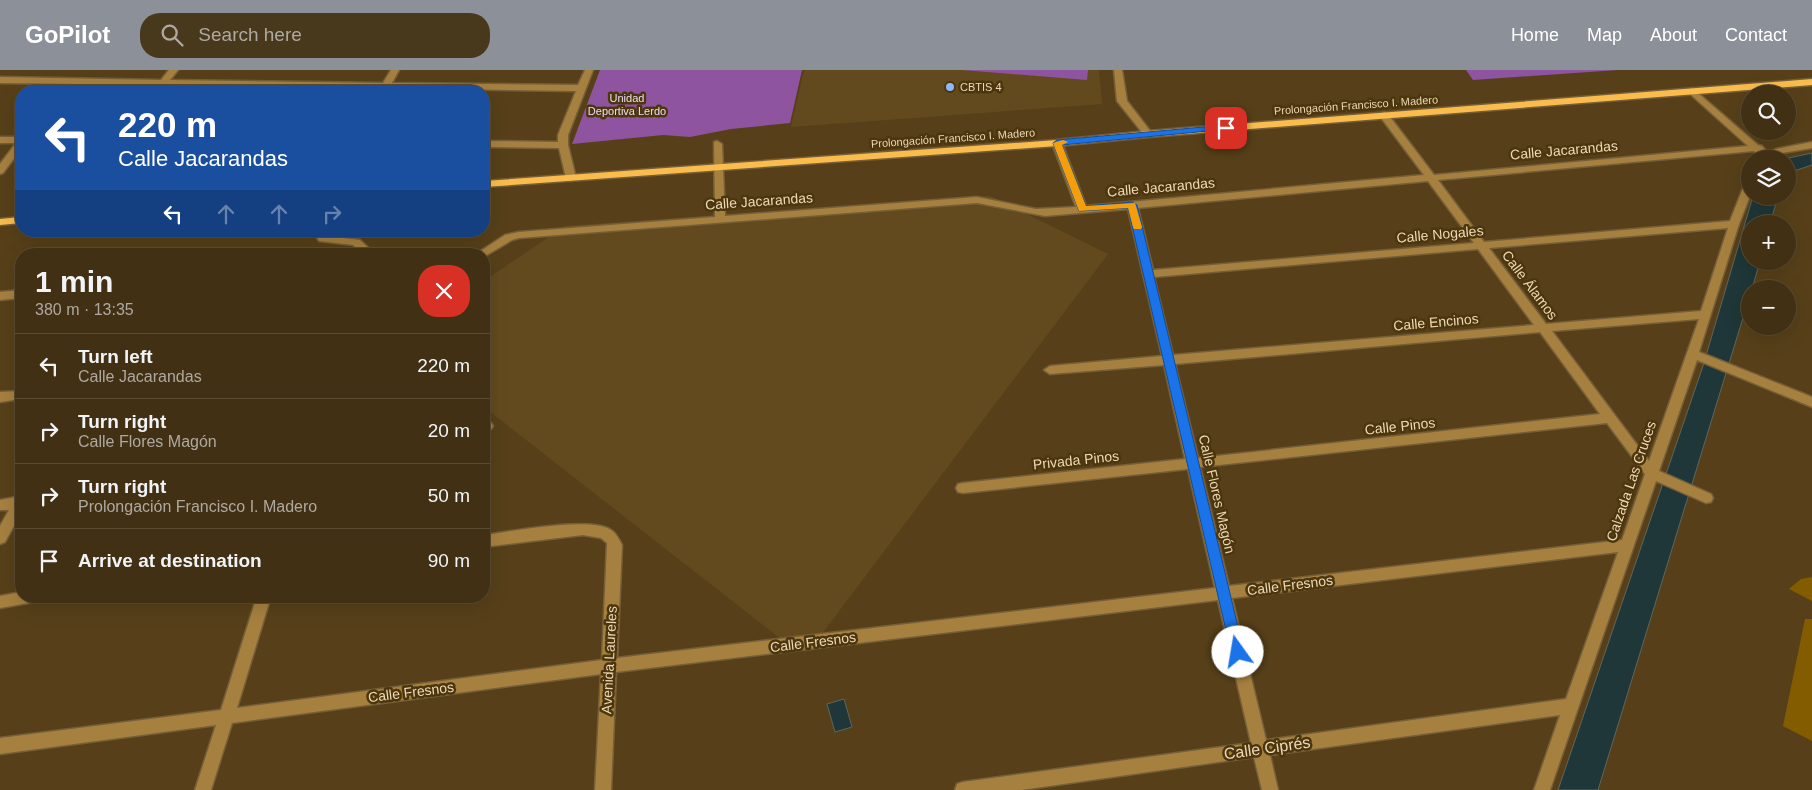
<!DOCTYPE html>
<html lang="en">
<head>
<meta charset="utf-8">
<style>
  :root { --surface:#413013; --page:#48381c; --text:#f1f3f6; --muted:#aea9a0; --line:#5a4b33; --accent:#8c9099 }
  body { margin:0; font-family:Arial,sans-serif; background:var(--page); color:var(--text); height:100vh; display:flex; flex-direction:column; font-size:19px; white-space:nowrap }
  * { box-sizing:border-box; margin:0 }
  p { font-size:16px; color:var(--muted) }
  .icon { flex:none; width:28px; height:28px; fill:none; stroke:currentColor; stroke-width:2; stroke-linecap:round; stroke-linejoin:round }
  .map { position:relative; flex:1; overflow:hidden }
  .drawer { position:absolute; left:15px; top:178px; width:475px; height:355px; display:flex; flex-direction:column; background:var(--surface); border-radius:20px; box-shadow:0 5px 20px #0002,0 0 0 1px var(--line) }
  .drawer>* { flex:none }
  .hud { position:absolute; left:15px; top:15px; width:475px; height:152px; border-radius:20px; box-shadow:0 5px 20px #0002,0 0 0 1px var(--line); background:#1a4fa0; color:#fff; overflow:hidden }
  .fabs { position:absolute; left:1741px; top:15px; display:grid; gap:10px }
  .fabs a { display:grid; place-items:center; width:55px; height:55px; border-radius:50%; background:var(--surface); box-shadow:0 5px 20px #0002,0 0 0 1px var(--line); font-size:25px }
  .pin { position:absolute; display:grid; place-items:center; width:42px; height:42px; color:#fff; margin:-21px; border-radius:10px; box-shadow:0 2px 8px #0006 }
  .me { position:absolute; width:55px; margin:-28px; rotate:347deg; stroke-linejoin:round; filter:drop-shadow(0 0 4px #0008) }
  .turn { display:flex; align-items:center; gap:18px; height:105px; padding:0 20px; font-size:22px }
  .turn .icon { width:65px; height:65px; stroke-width:2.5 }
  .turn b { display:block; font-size:35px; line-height:42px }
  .lanes { display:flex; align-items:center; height:48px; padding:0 20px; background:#0003; justify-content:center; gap:25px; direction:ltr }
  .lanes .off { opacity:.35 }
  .round { display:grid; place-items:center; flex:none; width:52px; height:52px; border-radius:20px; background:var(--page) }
  .overview { display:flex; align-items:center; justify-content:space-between; height:85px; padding:0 20px }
  h1 { font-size:30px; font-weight:800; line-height:38px }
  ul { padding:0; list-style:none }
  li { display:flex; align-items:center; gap:15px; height:65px; padding:0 20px; border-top:1px solid var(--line) }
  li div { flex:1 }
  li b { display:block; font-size:19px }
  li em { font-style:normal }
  header { display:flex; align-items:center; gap:30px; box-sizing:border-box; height:70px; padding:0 25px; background:var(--accent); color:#fff }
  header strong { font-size:24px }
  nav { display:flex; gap:28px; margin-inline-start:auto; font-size:18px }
  .search { width:350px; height:45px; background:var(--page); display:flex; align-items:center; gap:12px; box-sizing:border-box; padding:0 18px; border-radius:20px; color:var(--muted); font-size:19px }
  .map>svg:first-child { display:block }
  .built { fill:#634a1e }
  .green { fill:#8f549f }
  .water { fill:#1f3738; stroke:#5d675d }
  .building { fill:#845c00 }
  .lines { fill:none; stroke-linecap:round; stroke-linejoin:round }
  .minor-casing { stroke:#755e38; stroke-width:3 }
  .major-casing { stroke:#755e38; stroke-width:3 }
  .minor { fill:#a6803f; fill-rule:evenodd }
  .major { fill:#fabc4d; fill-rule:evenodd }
  .route { fill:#1a73e8; stroke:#114b97 }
  .slow { fill:#f59e0b }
  .poi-dot { fill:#8db9fc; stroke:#4c360d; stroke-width:2 }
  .labels { text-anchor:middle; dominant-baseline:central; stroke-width:5; stroke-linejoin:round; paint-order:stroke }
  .far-poi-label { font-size:11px; fill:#eed7b4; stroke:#4c360d; text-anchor:start }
  .far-park-label { font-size:11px; fill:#ecdaf1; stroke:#4c360d }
  .far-street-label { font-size:11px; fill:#eed7b4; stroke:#4c360d }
  .street-label { font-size:14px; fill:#eed7b4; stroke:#4c360d }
  .near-street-label { font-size:16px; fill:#eed7b4; stroke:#4c360d }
</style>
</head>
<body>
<header>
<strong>GoPilot</strong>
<div class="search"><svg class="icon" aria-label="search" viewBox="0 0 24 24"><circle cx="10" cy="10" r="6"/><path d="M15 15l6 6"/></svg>Search here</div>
<nav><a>Home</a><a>Map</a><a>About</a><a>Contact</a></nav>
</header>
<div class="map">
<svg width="1812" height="720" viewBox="0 0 1812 720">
  <rect width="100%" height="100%" fill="#574019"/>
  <path class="built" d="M804,0H1099L1102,34L791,57Z
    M990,126L1108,184L821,565L781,569L484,337V211L565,156Z"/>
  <path class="green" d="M600,0H802L790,53L731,59L690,67L663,65L572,74Z
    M962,0H1088L1087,10Z
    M1466,0H1618L1473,10Z"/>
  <path class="water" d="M1812,83V95L1794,101L1788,106V89H1784Z
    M1753,126H1778L1770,154H1750V191H1760L1752,219H1750V225L1598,720H1558L1703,296Z
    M844,629L852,657L835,662L827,634Z"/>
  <path class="building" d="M1812,507V531L1789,519L1801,509Z
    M1805,549H1812V671L1783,656Z"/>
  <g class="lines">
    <defs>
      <path id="minor" d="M169,0H178L170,10L383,13L391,0H399L392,13L578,15L585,0H593L568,65V75L576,108L571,111L566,108L559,78L484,77V71L558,72V65L576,21L388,18L386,21H378L379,18L166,15L160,19L157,18L156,15L0,13V7L161,10Z
        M1114,0H1122L1127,31L1151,62V66H1145L1117,31Z
        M1692,18L1758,75L1762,76L1768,83L1776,79L1812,72V78L1782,83L1772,89H1759L1760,87L1754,81L1438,110L1484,172L1730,151L1745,113L1750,110V126L1739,154L1699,282L1812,327V337L1697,290L1659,401L1711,424L1713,428L1711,432L1706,433L1656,411L1550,720H1534L1560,645L1270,685L1278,720H1262L1254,687L1021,720H955L957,714L963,712L1251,673L1218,530L616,602L611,720H595L601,604L232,653L211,720H195L216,655L0,684V668L221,640L257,526H271L237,638L602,590L607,473L601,468L583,465L484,477V465C511,462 589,446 611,460C616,463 619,469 622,475L617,588L1215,518L1188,399L963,423L958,422L956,418L958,414L963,413L1185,389L1164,295L1050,304L1044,300L1050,296L1162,286L1128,139L1045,146L977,133L519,168L512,170L485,186L484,184H476L505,165L519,162L715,147L714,72L717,71L722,74L725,146L977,127L1036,139L1076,137L1052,73L1057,70L1062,73L1086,136L1424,105L1379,45L1384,42L1387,43L1434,105L1748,76L1689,23L1688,21ZM1428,111L1474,173L1153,200L1138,138ZM1728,158L1701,241L1546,254L1489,178ZM1478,179L1534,255L1173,285L1154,207ZM1699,249L1649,391L1552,261ZM1540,262L1600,344L1198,388L1175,294ZM1607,353L1645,404L1622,470L1229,516L1200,397ZM1618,482L1566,629L1266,670L1232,528Z
        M0,67H21V79L3,103L0,104V94L16,73H0Z
        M318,161H328L326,166L360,170L375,184H363L353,175L319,171L316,166Z
        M21,220V228L0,230V222Z
        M21,321V329L0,332V322Z
        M487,351L491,353L493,356L491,359L484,362V352Z
        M21,426V443L5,472L0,474V456L9,440H0V430Z
        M21,522V526H41L39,530L34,532L0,538V526Z"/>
      <path id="major" d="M1812,9V15L1148,67L1057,76L484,117V111L1057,70L1148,61Z
        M21,147V153L0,155V149Z"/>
    </defs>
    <use href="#minor" class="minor-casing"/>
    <use href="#major" class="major-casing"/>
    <use href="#minor" class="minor"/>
    <use href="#major" class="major"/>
  </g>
  <path class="route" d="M1226,55L1231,58L1229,59L1062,75L1086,136L1132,132L1137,135L1244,582L1242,586L1238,588L1233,586L1231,582L1128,138L1079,141L1053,73L1057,70Z"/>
  <path class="slow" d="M1063,70L1068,72L1062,75L1086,136L1135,133L1142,157L1141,159H1134L1133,157L1128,138L1079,141L1053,73Z"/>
  <circle class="poi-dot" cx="950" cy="17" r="5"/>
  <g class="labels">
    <g class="far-poi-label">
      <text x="960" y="17">CBTIS 4</text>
    </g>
    <g class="far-park-label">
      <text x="627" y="28">Unidad<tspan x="627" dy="13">Deportiva Lerdo</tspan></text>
    </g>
    <g class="far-street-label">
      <text transform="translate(1356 35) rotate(-4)">Prolongación Francisco I. Madero</text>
      <text transform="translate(953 68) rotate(-4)">Prolongación Francisco I. Madero</text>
    </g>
    <g class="street-label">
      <text transform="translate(1564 80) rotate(-5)">Calle Jacarandas</text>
      <text transform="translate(1161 117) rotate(-5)">Calle Jacarandas</text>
      <text transform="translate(759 131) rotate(-4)">Calle Jacarandas</text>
      <text transform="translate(1440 164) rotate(-5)">Calle Nogales</text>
      <text transform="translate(1530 215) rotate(53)">Calle Álamos</text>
      <text transform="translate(1436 252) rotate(-5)">Calle Encinos</text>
      <text transform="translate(1400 356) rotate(-6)">Calle Pinos</text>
      <text transform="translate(1076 390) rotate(-6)">Privada Pinos</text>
      <text transform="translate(1631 411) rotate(-71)">Calzada Las Cruces</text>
      <text transform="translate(1217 424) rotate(77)">Calle Flores Magón</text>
      <text transform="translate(1290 515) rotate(-7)">Calle Fresnos</text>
      <text transform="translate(813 572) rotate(-7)">Calle Fresnos</text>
      <text transform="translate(609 590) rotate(-87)">Avenida Laureles</text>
      <text transform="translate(411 622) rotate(-7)">Calle Fresnos</text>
    </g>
    <g class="near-street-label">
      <text transform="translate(1267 678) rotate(-8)">Calle Ciprés</text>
    </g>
  </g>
</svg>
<div class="fabs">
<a><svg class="icon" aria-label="search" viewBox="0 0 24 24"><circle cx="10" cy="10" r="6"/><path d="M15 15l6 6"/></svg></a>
<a><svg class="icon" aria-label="layers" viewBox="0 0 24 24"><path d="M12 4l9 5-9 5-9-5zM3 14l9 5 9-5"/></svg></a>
<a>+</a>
<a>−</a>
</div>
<div class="pin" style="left:1226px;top:58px;background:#d93025"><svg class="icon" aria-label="arrive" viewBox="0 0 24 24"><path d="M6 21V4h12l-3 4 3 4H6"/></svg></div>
<svg class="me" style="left:1238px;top:582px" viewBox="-20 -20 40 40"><circle r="19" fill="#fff"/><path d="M0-13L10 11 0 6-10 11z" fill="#1a73e8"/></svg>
<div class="hud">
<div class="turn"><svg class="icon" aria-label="left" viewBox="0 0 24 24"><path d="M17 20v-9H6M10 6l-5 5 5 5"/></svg><div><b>220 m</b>Calle Jacarandas</div></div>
<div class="lanes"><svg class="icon" aria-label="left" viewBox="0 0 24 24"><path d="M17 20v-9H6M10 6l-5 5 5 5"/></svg><svg class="icon off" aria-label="ahead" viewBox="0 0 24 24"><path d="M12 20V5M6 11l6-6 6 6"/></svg><svg class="icon off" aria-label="ahead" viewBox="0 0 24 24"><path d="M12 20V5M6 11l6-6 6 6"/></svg><svg class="icon off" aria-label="right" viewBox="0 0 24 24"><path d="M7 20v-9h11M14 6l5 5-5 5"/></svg></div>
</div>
<section class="drawer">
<div class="overview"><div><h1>1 min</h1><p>380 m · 13:35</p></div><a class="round" style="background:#d93025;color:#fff"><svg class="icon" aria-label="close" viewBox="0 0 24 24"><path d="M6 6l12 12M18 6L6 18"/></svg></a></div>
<ul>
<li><svg class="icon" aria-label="left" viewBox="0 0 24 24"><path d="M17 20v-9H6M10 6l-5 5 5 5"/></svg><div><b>Turn left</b><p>Calle Jacarandas</p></div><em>220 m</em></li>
<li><svg class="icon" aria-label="right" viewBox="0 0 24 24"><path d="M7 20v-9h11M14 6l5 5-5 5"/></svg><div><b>Turn right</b><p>Calle Flores Magón</p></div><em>20 m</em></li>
<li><svg class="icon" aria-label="right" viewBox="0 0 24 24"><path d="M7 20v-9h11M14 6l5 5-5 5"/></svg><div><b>Turn right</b><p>Prolongación Francisco I. Madero</p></div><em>50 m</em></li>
<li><svg class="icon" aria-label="arrive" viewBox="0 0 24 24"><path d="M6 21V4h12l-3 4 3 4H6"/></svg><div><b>Arrive at destination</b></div><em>90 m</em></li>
</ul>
</section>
</div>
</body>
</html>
